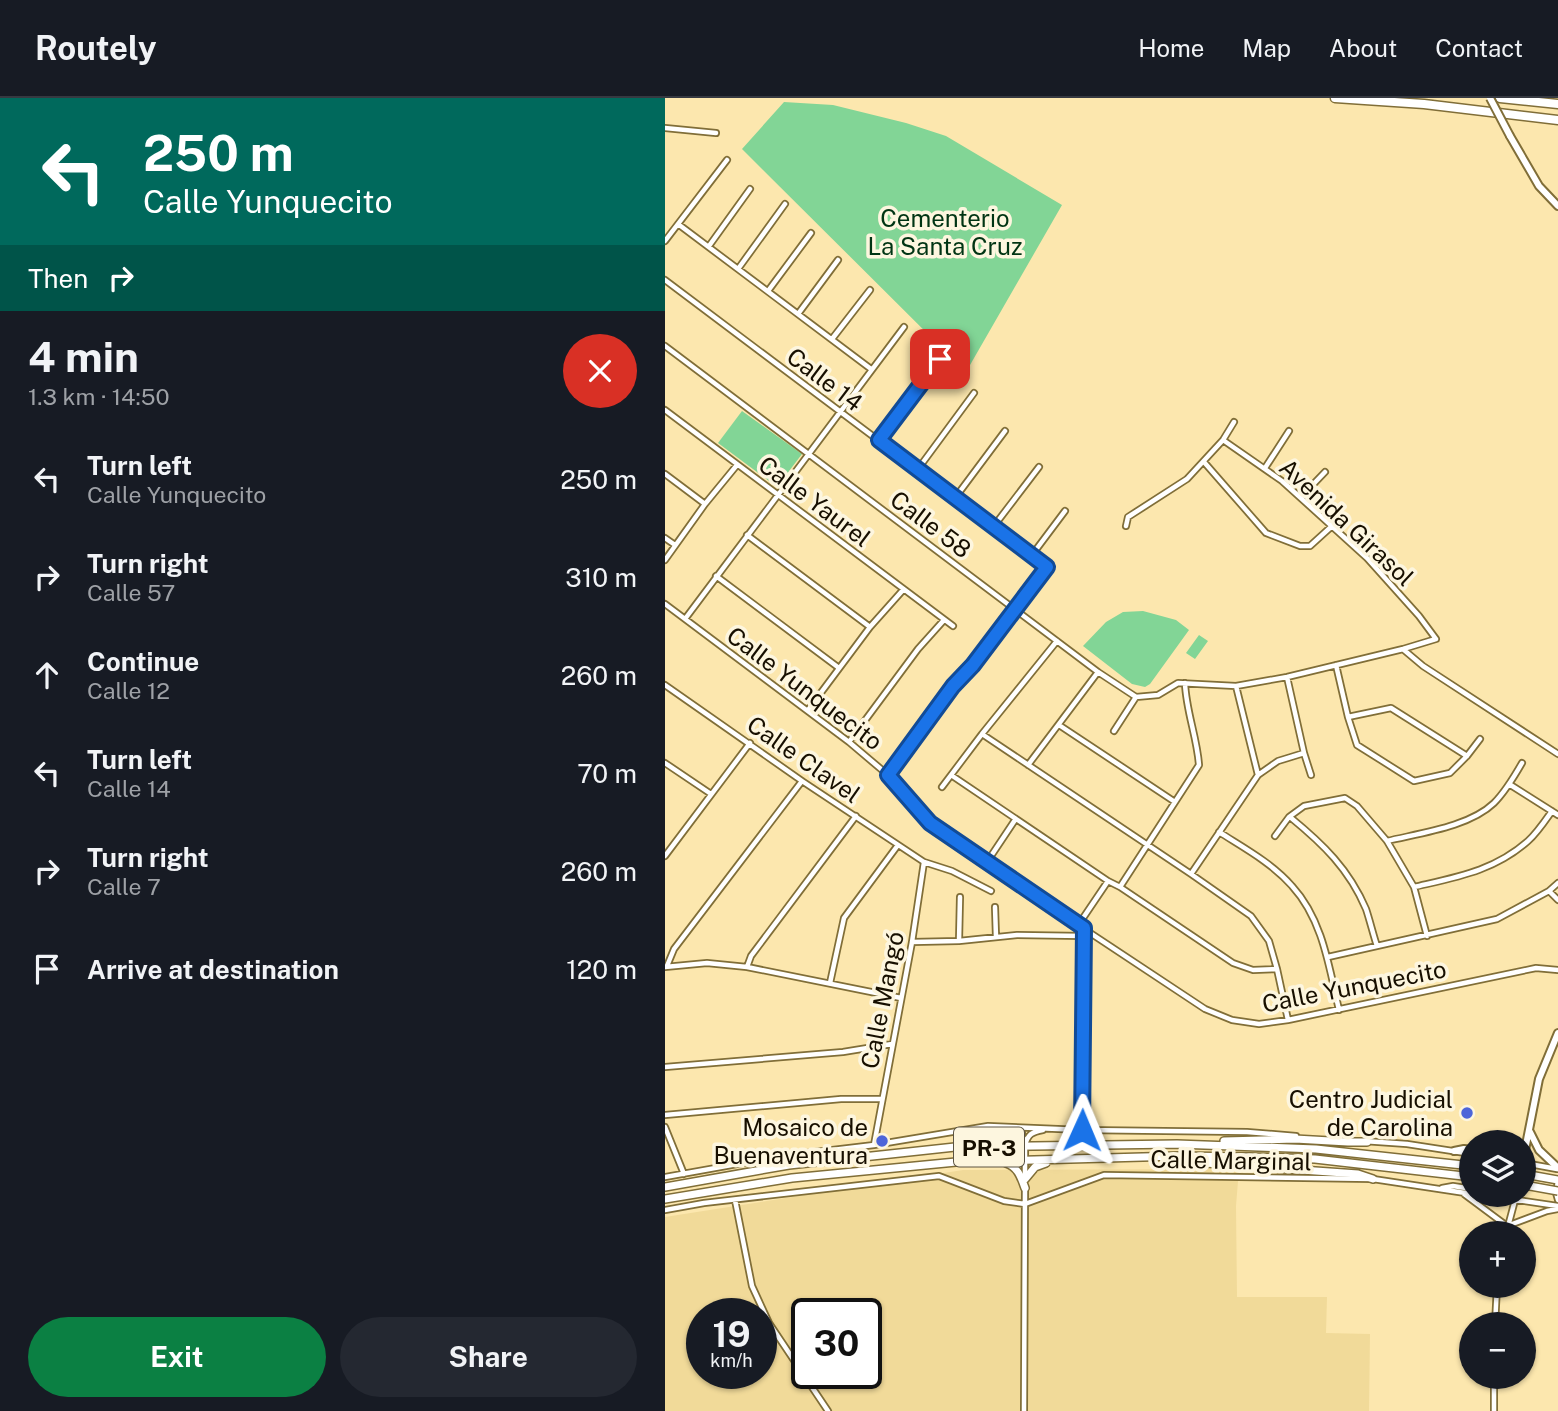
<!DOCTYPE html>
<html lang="en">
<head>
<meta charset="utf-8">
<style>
  :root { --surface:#171b24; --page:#242831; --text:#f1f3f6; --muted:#9ea1a6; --line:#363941; --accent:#0b8043 }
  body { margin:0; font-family:"Public Sans",sans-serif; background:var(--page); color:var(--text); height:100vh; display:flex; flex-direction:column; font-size:26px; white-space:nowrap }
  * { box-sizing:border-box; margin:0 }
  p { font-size:23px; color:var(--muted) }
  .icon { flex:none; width:38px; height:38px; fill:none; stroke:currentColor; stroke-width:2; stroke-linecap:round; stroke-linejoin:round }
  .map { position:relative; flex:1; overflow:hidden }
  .sheet { display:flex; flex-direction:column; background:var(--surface); width:665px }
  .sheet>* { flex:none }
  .top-card { background:#00695c; color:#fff; overflow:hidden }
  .buttons { position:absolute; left:794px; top:1032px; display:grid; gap:14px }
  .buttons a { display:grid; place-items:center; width:77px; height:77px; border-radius:50%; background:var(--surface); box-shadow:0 2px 5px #0004; font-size:35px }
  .speed { position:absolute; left:21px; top:1200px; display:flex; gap:14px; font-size:35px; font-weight:700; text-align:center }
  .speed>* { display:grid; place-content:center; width:91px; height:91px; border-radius:50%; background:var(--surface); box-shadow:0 2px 5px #0004; line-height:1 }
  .speed small { font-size:18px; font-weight:400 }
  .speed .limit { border:4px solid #111; border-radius:10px; background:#fff; color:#111 }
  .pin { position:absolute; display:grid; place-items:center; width:60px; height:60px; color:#fff; margin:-30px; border-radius:14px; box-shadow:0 4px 10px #0006 }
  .me { position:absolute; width:77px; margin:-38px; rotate:1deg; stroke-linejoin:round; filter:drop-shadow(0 0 5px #0008) }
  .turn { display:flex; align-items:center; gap:24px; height:147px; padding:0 28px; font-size:32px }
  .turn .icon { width:91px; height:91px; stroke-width:2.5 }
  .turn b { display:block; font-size:49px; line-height:60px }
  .then { display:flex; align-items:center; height:66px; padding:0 28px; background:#0003; gap:14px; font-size:26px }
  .round { display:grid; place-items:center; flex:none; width:74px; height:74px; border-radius:37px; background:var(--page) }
  .head { display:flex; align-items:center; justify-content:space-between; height:119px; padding:0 28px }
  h1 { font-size:42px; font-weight:700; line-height:52px }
  .action { display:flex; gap:14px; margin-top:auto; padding:14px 28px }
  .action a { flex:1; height:80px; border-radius:42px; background:var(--accent); color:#fff; font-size:28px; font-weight:700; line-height:80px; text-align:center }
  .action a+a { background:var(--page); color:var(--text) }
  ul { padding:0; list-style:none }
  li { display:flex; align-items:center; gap:21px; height:98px; padding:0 28px }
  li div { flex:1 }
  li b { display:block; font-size:26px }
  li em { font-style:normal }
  header { display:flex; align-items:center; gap:42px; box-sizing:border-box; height:98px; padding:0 35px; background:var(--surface); border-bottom:2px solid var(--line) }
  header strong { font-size:33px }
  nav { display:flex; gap:38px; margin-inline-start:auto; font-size:24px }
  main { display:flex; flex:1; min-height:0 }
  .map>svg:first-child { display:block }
  .built { fill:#f1da99; fill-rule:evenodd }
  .green { fill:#82d596 }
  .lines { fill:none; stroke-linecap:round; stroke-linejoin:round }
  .street-casing { stroke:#806e38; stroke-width:8 }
  .secondary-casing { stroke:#806e38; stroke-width:10 }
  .primary-casing { stroke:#806e38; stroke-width:10 }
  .highway-casing { stroke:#806e38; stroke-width:11 }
  .street { stroke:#fff; stroke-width:4.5 }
  .secondary { stroke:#fff; stroke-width:6 }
  .primary { stroke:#fff; stroke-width:7 }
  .highway { stroke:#fff; stroke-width:8 }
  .secondary-bridge-casing { stroke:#806e38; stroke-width:10; stroke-linecap:butt }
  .primary-bridge-casing { stroke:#806e38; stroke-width:10; stroke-linecap:butt }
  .secondary-bridge { stroke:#fff; stroke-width:6 }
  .primary-bridge { stroke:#fff; stroke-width:7 }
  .route-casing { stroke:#114b97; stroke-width:18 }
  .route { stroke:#1a73e8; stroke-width:12 }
  .poi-dot { fill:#4d65d9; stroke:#fdf6df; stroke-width:2.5 }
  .labels { text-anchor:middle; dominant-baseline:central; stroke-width:7; stroke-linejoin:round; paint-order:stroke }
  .shield { fill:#fdf6df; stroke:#5c5443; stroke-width:2 }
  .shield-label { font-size:23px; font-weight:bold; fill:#170f00 }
  .park-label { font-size:24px; fill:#003413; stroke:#fdf6df }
  .street-label { font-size:24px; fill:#170f00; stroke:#fdf6df }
  .poi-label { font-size:24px; fill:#170f00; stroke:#fdf6df; text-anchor:end }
</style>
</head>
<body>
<header>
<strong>Routely</strong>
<nav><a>Home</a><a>Map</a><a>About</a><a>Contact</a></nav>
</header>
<main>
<section class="sheet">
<div class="top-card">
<div class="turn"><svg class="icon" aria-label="left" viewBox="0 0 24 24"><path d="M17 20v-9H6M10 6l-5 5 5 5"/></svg><div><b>250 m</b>Calle Yunquecito</div></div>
<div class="then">Then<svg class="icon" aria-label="right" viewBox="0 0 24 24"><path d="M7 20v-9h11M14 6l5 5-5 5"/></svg></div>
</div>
<div class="head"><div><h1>4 min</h1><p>1.3 km · 14:50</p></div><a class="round" style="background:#d93025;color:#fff"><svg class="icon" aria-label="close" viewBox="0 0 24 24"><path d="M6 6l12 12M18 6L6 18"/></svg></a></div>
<ul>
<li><svg class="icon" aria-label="left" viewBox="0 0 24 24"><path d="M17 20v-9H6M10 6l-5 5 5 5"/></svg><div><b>Turn left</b><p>Calle Yunquecito</p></div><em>250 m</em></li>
<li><svg class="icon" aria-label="right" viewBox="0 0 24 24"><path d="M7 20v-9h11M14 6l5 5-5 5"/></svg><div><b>Turn right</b><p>Calle 57</p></div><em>310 m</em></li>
<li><svg class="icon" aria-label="ahead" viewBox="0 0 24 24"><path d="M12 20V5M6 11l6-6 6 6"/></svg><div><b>Continue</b><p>Calle 12</p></div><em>260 m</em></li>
<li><svg class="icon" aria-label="left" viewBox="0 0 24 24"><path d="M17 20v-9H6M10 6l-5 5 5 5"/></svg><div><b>Turn left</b><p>Calle 14</p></div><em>70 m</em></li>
<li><svg class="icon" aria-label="right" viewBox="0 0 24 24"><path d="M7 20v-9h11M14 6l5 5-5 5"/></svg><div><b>Turn right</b><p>Calle 7</p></div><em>260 m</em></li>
<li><svg class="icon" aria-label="arrive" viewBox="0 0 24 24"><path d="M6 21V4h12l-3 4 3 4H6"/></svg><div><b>Arrive at destination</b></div><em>120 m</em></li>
</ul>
<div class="action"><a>Exit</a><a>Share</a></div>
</section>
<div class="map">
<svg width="893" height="1313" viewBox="0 0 893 1313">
  <rect width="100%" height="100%" fill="#fce7ae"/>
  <path class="built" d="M574,1071L571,1108L572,1199H662L661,1235L705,1236L704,1313H0V1119L298,1072ZM37,1216H96V1276H37ZM142,1216H201V1276H142Z"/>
  <path class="green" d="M119,4L168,7L241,25L281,38L397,107L301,274L77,51Z
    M77,313L137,356L112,389L53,345Z
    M478,513L511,522L524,532L485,586L480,589L467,586L418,548L441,524L458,514Z
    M534,537L543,543L530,561L521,555Z"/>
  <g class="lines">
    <defs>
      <path id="street" d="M0,30L51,35
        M13,126L206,271
        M0,143L62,62
        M44,148L85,91
        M73,171L120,106
        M0,182L382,469L308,567L288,588L223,677
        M103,193L146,135
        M133,216L173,162
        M167,241L205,192
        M0,248L433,574L471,599L493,597L513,585L571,588L622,579L738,551L771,541L754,518L702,460L617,383L558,342
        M0,312L288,528
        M214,342L275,261
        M539,364L601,435L635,448H645L667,428
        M600,370L624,333
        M253,371L309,295
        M0,376L40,406
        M636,399L660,374
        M290,400L340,333
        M329,428L374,369
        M461,428L463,419L522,381L558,342L569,324
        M82,437L205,529
        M0,440L10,447
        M367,457L400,413
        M0,462L40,406L72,367
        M51,478L174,570
        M0,506L184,644L223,677L265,725L389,811L540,911L567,922L594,926L623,922L871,870L893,872
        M20,521L239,229
        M739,552L758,568L893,656
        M671,567L683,619L692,647L749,683L785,675L802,658L815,641
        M622,579L639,655L646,677
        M0,587L137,683L259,764L287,773L326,793
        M571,588L593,677
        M143,612L205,529L238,492
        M683,619L726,610L802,658
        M394,627L510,704
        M449,633L471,599
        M317,636L526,776L586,818L604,843L612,871L623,922
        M184,644L253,551L279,522
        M0,665L46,696
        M363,667L433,574
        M286,677L443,783L455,789L568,865L588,872L612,871
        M844,686L893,717
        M277,689L317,636L392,543
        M625,719C658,746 684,771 701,811C705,823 708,836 712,848
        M554,734C579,750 607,765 627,788C658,822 664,869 674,912
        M610,738L624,719L639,708L680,700L692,708L722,743L749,789L762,838
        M722,743C755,735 804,729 829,705C840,694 849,679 857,665
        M0,758L85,645
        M322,764L350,722
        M526,776L593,677L613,663L639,655
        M455,789L534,667C532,639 521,613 520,585
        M749,789C792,779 829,773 863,743C872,735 880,723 887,713
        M884,793L893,802
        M330,809L331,839
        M414,826L443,783
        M294,843L295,799
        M247,844L294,843L352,837L418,838
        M663,859L832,821L884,793L893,785
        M2,868L9,851L137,683
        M0,869L42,865L82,869L236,900
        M82,869L86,858L191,718
        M165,885L179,820L233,747
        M0,969L178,954L227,946
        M0,1017L176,1001H216
        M0,1029L19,1076
        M417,1032L419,830
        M305,1033L345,1032L357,1035L360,1048V1078
        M699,1043L742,1046L807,1056
        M209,1047L247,844L259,764
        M360,1047C363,1036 367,1034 378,1032
        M859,1065L892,1071
        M0,1079L117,1058L209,1047L323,1028L417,1032L582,1034L631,1038
        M893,1083L891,1095L893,1102
        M777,1090L788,1088L807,1091
        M799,1096L842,1128L882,1113L893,1111
        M818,1097L893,1108
        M70,1102L87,1188L104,1225L163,1313
        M0,1112L39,1105L274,1078L339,1103L360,1106L439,1077L708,1081L807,1096
        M841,1136L850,1102
        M830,1227L832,1188
        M359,1313L360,1091
        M829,1313V1279"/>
      <path id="secondary" d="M845,38L874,88L893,108
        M865,1034L874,1052L893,1070
        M789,1053L799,1051L807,1052
        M859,1057L874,981L893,935
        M850,1102L851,1097"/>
      <path id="primary" d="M559,1043L630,1041L683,1044H702
        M525,1061L540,1065L693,1076L708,1081
        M341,1065C353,1069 356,1079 360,1090
        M859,1076L893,1082
        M360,1081L370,1069L381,1065
        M0,1089L124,1067L290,1049L512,1046L651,1051L807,1068
        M0,1101L127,1080L291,1064L514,1058L585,1059L650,1061L807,1079"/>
      <path id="highway" d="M670,0L759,6L893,22
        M835,0L893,6"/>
    </defs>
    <use href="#street" class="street-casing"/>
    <use href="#secondary" class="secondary-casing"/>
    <use href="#primary" class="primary-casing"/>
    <use href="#highway" class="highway-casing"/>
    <use href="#street" class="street"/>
    <use href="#secondary" class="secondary"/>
    <use href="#primary" class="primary"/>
    <use href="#highway" class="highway"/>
    <defs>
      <path id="secondary-bridge" d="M825,0L845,38"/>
      <path id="primary-bridge" d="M859,1087L893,1093"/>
    </defs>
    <use href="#secondary-bridge" class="secondary-bridge-casing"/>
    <use href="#primary-bridge" class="primary-bridge-casing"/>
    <use href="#secondary-bridge" class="secondary-bridge"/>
    <use href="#primary-bridge" class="primary-bridge"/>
  </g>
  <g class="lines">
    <defs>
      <path id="route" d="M275,261L214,342L382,469L308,567L288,588L223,677L265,725L419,830L417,1032"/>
    </defs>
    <use href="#route" class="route-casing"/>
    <use href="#route" class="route"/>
  </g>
  <g class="poi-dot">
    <circle cx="802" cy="1015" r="7"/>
    <circle cx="217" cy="1043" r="7"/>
  </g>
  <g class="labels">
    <rect class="shield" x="289" y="1029.5" width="70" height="39" rx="5"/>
    <g class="shield-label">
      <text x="324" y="1049">PR-3</text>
    </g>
    <g class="park-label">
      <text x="280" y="120">Cementerio<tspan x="280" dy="28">La Santa Cruz</tspan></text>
    </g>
    <g class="street-label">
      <text transform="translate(160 281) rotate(37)">Calle 14</text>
      <text transform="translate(150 403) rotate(37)">Calle Yaurel</text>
      <text transform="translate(682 424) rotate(43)">Avenida Girasol</text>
      <text transform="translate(266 426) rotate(37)">Calle 58</text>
      <text transform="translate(140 590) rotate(37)">Calle Yunquecito</text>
      <text transform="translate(139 661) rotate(35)">Calle Clavel</text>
      <text transform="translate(689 888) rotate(-11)">Calle Yunquecito</text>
      <text transform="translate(217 902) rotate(-79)">Calle Mangó</text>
      <text transform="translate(566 1062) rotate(1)">Calle Marginal</text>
    </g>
    <g class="poi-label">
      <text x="788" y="1001">Centro Judicial<tspan x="788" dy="28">de Carolina</tspan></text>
      <text x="203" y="1029">Mosaico de<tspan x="203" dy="28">Buenaventura</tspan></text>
    </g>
  </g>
</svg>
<div class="buttons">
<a><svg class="icon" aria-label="layers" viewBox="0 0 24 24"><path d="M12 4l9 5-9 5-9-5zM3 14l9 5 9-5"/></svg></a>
<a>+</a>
<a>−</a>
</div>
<div class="speed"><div>19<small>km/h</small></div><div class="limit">30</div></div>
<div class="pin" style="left:275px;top:261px;background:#d93025"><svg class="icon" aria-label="arrive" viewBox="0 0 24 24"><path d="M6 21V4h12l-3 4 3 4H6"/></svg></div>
<svg class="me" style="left:417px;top:1032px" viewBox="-20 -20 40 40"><path d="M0-17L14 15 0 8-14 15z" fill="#1a73e8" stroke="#fff" stroke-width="4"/></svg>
</div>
</main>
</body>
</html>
